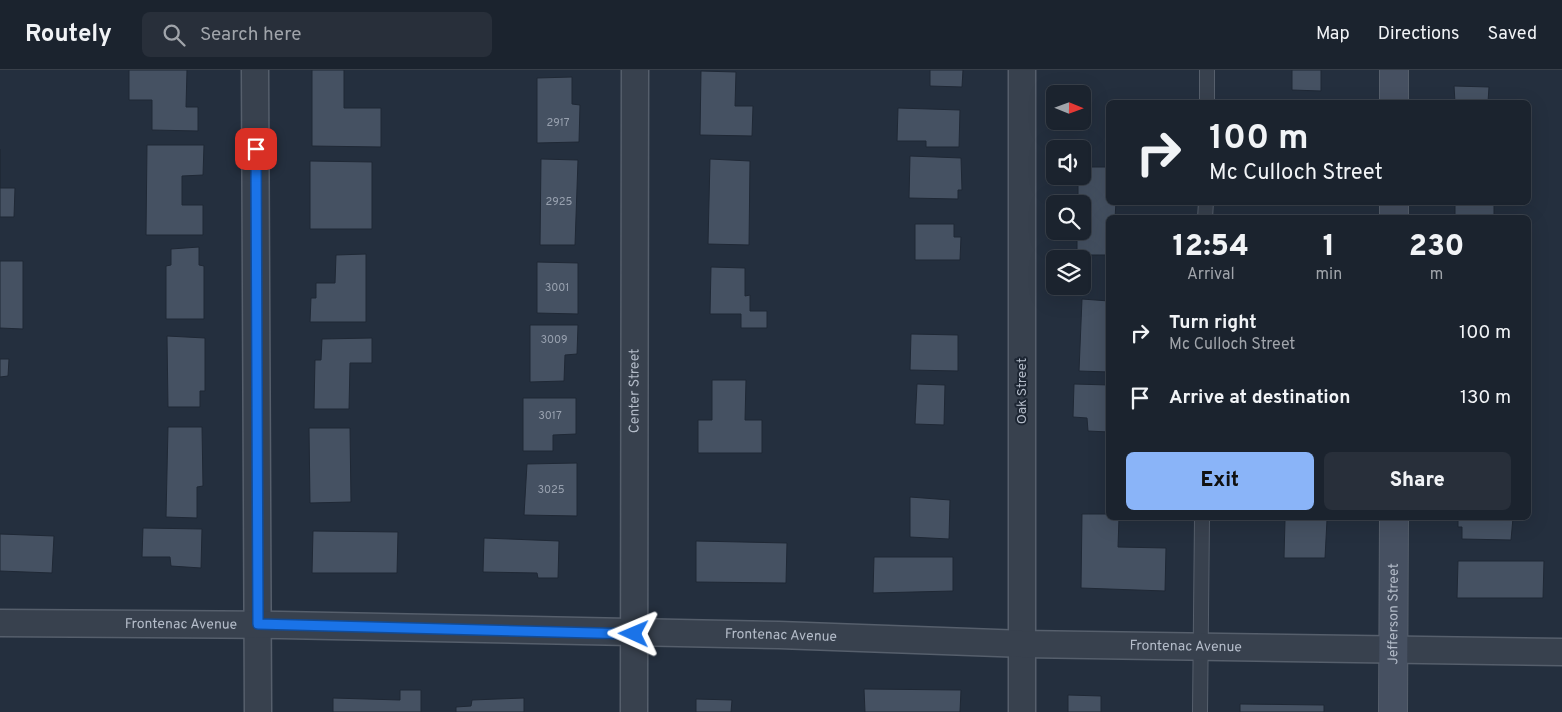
<!DOCTYPE html>
<html lang="en">
<head>
<meta charset="utf-8">
<style>
  :root { --surface:#1b232e; --page:#282f3a; --text:#f1f3f6; --muted:#a0a4aa; --line:#39404a; --accent:#8ab4f8 }
  body { margin:0; font-family:Overpass,sans-serif; background:var(--page); color:var(--text); height:100vh; display:flex; flex-direction:column; font-size:19px; white-space:nowrap }
  * { box-sizing:border-box; margin:0 }
  p { font-size:16px; color:var(--muted) }
  .icon { flex:none; width:28px; height:28px; fill:none; stroke:currentColor; stroke-width:2; stroke-linecap:round; stroke-linejoin:round }
  .map { position:relative; flex:1; overflow:hidden }
  .drawer { position:absolute; left:1106px; top:145px; width:425px; height:305px; display:flex; flex-direction:column; background:var(--surface); border-radius:8px; box-shadow:0 5px 20px #0002,0 0 0 1px var(--line) }
  .drawer>* { flex:none }
  .top-card { position:absolute; left:1106px; top:30px; width:425px; height:105px; border-radius:8px; box-shadow:0 5px 20px #0002,0 0 0 1px var(--line); background:#1b232e; color:var(--text); overflow:hidden }
  .needle { width:32px; rotate:91deg }
  .tools { position:absolute; left:1046px; top:15px; display:grid; gap:10px }
  .tools a { display:grid; place-items:center; width:45px; height:45px; border-radius:8px; background:var(--surface); box-shadow:0 5px 20px #0002,0 0 0 1px var(--line); font-size:25px }
  .pin { position:absolute; display:grid; place-items:center; width:42px; height:42px; color:#fff; margin:-21px; border-radius:10px; box-shadow:0 2px 8px #0006 }
  .me { position:absolute; width:55px; margin:-28px; rotate:271deg; stroke-linejoin:round; filter:drop-shadow(0 0 4px #0008) }
  .turn { display:flex; align-items:center; gap:18px; height:105px; padding:0 20px; font-size:22px }
  .turn .icon { width:65px; height:65px; stroke-width:2.5 }
  .turn b { display:block; font-size:35px; line-height:42px }
  .eta { display:flex; justify-content:space-evenly; align-items:center; height:85px; text-align:center }
  .eta b { font-size:30px; font-weight:800; line-height:35px }
  .button { display:flex; gap:10px; margin-top:auto; padding:10px 20px }
  .button a { flex:1; height:58px; border-radius:8px; background:var(--accent); color:#111; font-size:20px; font-weight:800; line-height:58px; text-align:center }
  .button a+a { background:var(--page); color:var(--text) }
  ul { padding:0; list-style:none }
  li { display:flex; align-items:center; gap:15px; height:65px; padding:0 20px }
  li div { flex:1 }
  li b { display:block; font-size:19px }
  li em { font-style:normal }
  header { display:flex; align-items:center; gap:30px; box-sizing:border-box; height:70px; padding:0 25px; background:var(--surface); border-bottom:1px solid var(--line) }
  header strong { font-size:24px }
  nav { display:flex; gap:28px; margin-inline-start:auto; font-size:18px }
  .search { width:350px; height:45px; background:var(--page); display:flex; align-items:center; gap:12px; box-sizing:border-box; padding:0 18px; border-radius:8px; color:var(--muted); font-size:19px }
  .map>svg:first-child { display:block }
  .building { fill:#455162; stroke:#1f2835 }
  .lines { fill:none; stroke-linecap:round; stroke-linejoin:round }
  .lane-casing { stroke:#565f6c; stroke-width:16 }
  .street-casing { stroke:#565f6c; stroke-width:29 }
  .secondary-casing { stroke:#565f6c; stroke-width:30 }
  .lane { stroke:#38414e; stroke-width:14 }
  .street { stroke:#38414e; stroke-width:26 }
  .secondary { stroke:#465061; stroke-width:28 }
  .route-casing { stroke:#114b97; stroke-width:12 }
  .route { stroke:#1a73e8; stroke-width:9 }
  .labels { text-anchor:middle; dominant-baseline:central; stroke-width:4; stroke-linejoin:round; paint-order:stroke }
  .number-label { font-size:11px; fill:#98a1af }
  .street-label { font-size:14px; fill:#b4bcc9; stroke:#1d2633 }
</style>
</head>
<body>
<header>
<strong>Routely</strong>
<div class="search"><svg class="icon" aria-label="search" viewBox="0 0 24 24"><circle cx="10" cy="10" r="6"/><path d="M15 15l6 6"/></svg>Search here</div>
<nav><a>Map</a><a>Directions</a><a>Saved</a></nav>
</header>
<div class="map">
<svg width="1562" height="642" viewBox="0 0 1562 642">
  <rect width="100%" height="100%" fill="#242f3e"/>
  <path class="building" d="M129,0H187L186,37H198V61L152,60V30H129Z
    M312,0H344V38H381V77L312,76Z
    M930,0H963L962,17L930,16Z
    M1292,0H1321V21L1292,20Z
    M701,1L736,2L735,36H753L752,66L700,65Z
    M572,7V34L580,35L579,72L537,73V8Z
    M1454,16L1489,17L1488,32H1455Z
    M898,38L960,40L959,77H926V71H897Z
    M147,75H204L203,105L182,106V135H203V165H146Z
    M0,79V118H15L14,147H0Z
    M910,86L961,88L962,120H958V129L909,128Z
    M541,89L578,90L575,175H540Z
    M710,89L750,91L749,175L708,174Z
    M310,91L372,92V159H310Z
    M1082,97H1109V132H1116L1115,148H1109V185H1077V161H1082V134H1078V106H1082Z
    M1455,132H1494V148H1455Z
    M915,154H954V167H961L960,190H915Z
    M199,177V195L204,196V249H166V196L171,195V179Z
    M366,184V252H310L311,228H316V213H335L336,185Z
    M0,191H23V259L0,258Z
    M537,192L578,193V244L537,243Z
    M711,197L745,198V226L750,225V241H767V258H741V244H710Z
    M1082,229L1109,231V302L1079,301Z
    M530,255H578L577,284L565,285L564,311L530,312Z
    M911,264L958,265V301L910,300Z
    M167,266L205,268V321H200V337H168Z
    M372,268V293H350L349,339H314L315,290H321L322,269Z
    M0,289H9L8,306L0,307Z
    M712,310H746L745,350H762V383H698V350H712Z
    M917,314L945,315L944,355L915,354Z
    M1074,314L1109,315V362L1088,361L1087,348L1073,347Z
    M523,328H576V364L553,365V381H523Z
    M168,357H202L203,416L197,417V448L166,447Z
    M309,358H350L351,432L310,433Z
    M577,393V446L524,445L527,394Z
    M910,427L950,430L949,469L910,467Z
    M1082,444H1109V448H1119L1118,477L1166,478L1165,521L1081,518Z
    M1458,448H1513L1511,470L1462,469V457H1458Z
    M1285,450H1327L1325,488H1284Z
    M143,458L202,459L201,498L171,496L170,487H142Z
    M313,461L398,462L397,503H312Z
    M0,464L54,466L52,503L0,501Z
    M484,468L559,471L558,508H538L537,503L483,502Z
    M696,471L787,473L786,513L696,512Z
    M874,487H953V521L873,523Z
    M1458,491H1544L1543,528H1457Z
    M864,619L961,620L960,642H865Z
    M400,620H421V642H333V628L400,630Z
    M1068,625L1101,626V642H1068Z
    M524,628V642H456V637L471,636L472,630Z
    M696,629L732,630L731,642H696Z
    M1240,634L1324,635V642H1240Z"/>
  <g class="lines">
    <defs>
      <path id="lane" d="M1207,32V0
        M1205,148L1206,132
        M1200,642L1202,448"/>
      <g id="street">
        <path d="M255,0L258,642"/>
        <path d="M1022,0V642"/>
        <path id="s1" d="M0,553L281,555L779,565L1022,574L1562,582"/>
        <path id="s2" d="M634,642L635,0"/>
      </g>
      <g id="secondary">
        <path d="M1394,32V0"/>
        <path d="M1394,148V132"/>
        <path id="s3" d="M1393,642L1394,448"/>
      </g>
    </defs>
    <use href="#lane" class="lane-casing"/>
    <use href="#street" class="street-casing"/>
    <use href="#secondary" class="secondary-casing"/>
    <use href="#lane" class="lane"/>
    <use href="#street" class="street"/>
    <use href="#secondary" class="secondary"/>
  </g>
  <g class="lines">
    <defs>
      <path id="route" d="M256,79L258,554L634,564"/>
    </defs>
    <use href="#route" class="route-casing"/>
    <use href="#route" class="route"/>
  </g>
  <g class="labels">
    <g class="number-label">
      <text x="558" y="53">2917</text>
      <text x="559" y="132">2925</text>
      <text x="557" y="218">3001</text>
      <text x="554" y="270">3009</text>
      <text x="550" y="346">3017</text>
      <text x="551" y="420">3025</text>
    </g>
    <g class="street-label">
      <text stroke="none"><textPath href="#s2" startOffset="321">Center Street</textPath></text>
      <text transform="translate(1022 321) rotate(-90)">Oak Street</text>
      <text stroke="none"><textPath href="#s3" startOffset="98">Jefferson Street</textPath></text>
      <text stroke="none"><textPath href="#s1" startOffset="181">Frontenac Avenue</textPath></text>
      <text stroke="none"><textPath href="#s1" startOffset="781">Frontenac Avenue</textPath></text>
      <text stroke="none"><textPath href="#s1" startOffset="1186">Frontenac Avenue</textPath></text>
    </g>
  </g>
</svg>
<div class="tools">
<a><svg class="needle" viewBox="-14 -14 28 28"><path d="M0-13l5 13h-10z" fill="#e53935"/><path d="M0 13l5-13h-10z" fill="#a0a4aa"/></svg></a>
<a><svg class="icon" aria-label="sound" viewBox="0 0 24 24"><path d="M4 9h4l5-4v14l-5-4H4zM17 9q2 3 0 6"/></svg></a>
<a><svg class="icon" aria-label="search" viewBox="0 0 24 24"><circle cx="10" cy="10" r="6"/><path d="M15 15l6 6"/></svg></a>
<a><svg class="icon" aria-label="layers" viewBox="0 0 24 24"><path d="M12 4l9 5-9 5-9-5zM3 14l9 5 9-5"/></svg></a>
</div>
<div class="pin" style="left:256px;top:79px;background:#d93025"><svg class="icon" aria-label="arrive" viewBox="0 0 24 24"><path d="M6 21V4h12l-3 4 3 4H6"/></svg></div>
<svg class="me" style="left:634px;top:564px" viewBox="-20 -20 40 40"><path d="M0-17L14 15 0 8-14 15z" fill="#1a73e8" stroke="#fff" stroke-width="4"/></svg>
<div class="top-card">
<div class="turn"><svg class="icon" aria-label="right" viewBox="0 0 24 24"><path d="M7 20v-9h11M14 6l5 5-5 5"/></svg><div><b>100 m</b>Mc Culloch Street</div></div>
</div>
<section class="drawer">
<div class="eta">
<div><b>12:54</b><p>Arrival</p></div>
<div><b>1</b><p>min</p></div>
<div><b>230</b><p>m</p></div>
</div>
<ul>
<li><svg class="icon" aria-label="right" viewBox="0 0 24 24"><path d="M7 20v-9h11M14 6l5 5-5 5"/></svg><div><b>Turn right</b><p>Mc Culloch Street</p></div><em>100 m</em></li>
<li><svg class="icon" aria-label="arrive" viewBox="0 0 24 24"><path d="M6 21V4h12l-3 4 3 4H6"/></svg><div><b>Arrive at destination</b></div><em>130 m</em></li>
</ul>
<div class="button"><a>Exit</a><a>Share</a></div>
</section>
</div>
</body>
</html>
